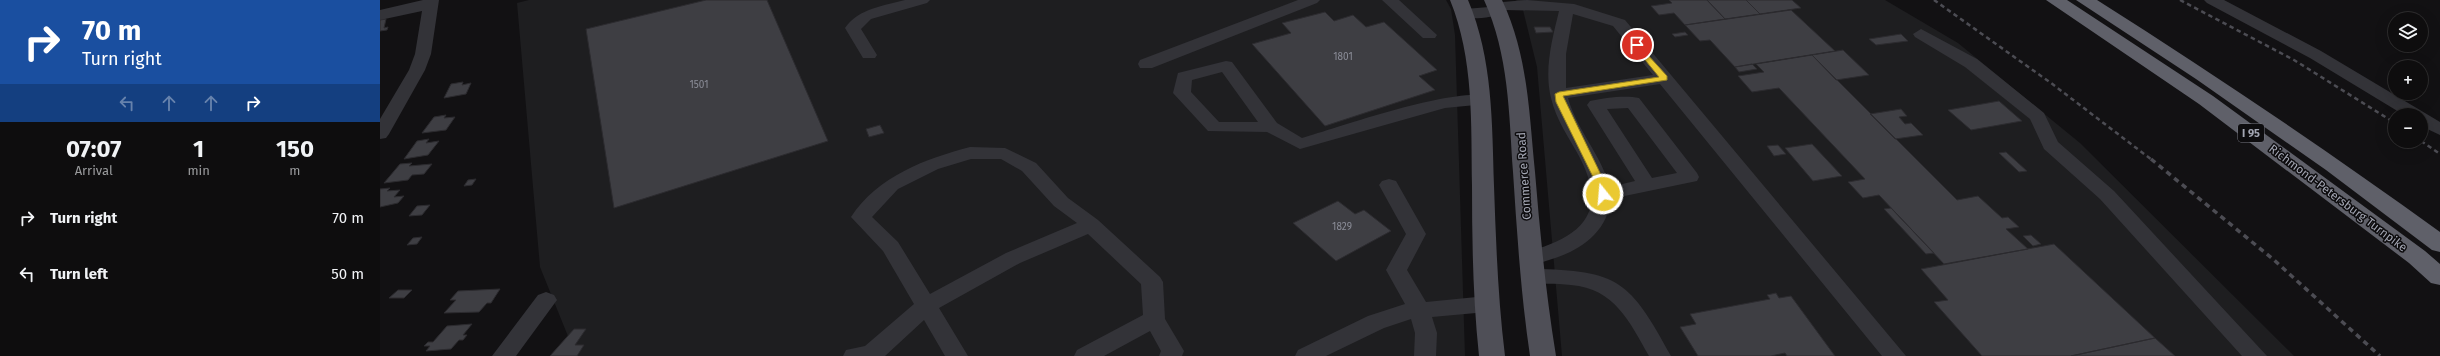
<!DOCTYPE html>
<html lang="en">
<head>
<meta charset="utf-8">
<style>
  :root { --surface:#0e0d0e; --page:#1c1b1c; --text:#f1f3f6; --muted:#9b9c9e; --line:#2e2d2e }
  body { margin:0; font-family:"Fira Sans",sans-serif; background:var(--page); color:var(--text); height:100vh; display:flex; flex-direction:column; font-size:15px; white-space:nowrap }
  * { box-sizing:border-box; margin:0 }
  p { font-size:13px; color:var(--muted) }
  .icon { flex:none; width:22px; height:22px; fill:none; stroke:currentColor; stroke-width:2; stroke-linecap:round; stroke-linejoin:round }
  .map { position:relative; flex:1; overflow:hidden }
  .panel { display:flex; flex-direction:column; background:var(--surface); width:380px }
  .panel>* { flex:none }
  .top-card { background:#1a4fa0; color:#fff; overflow:hidden }
  .controls { position:absolute; left:2008px; top:12px; display:grid; gap:8px }
  .controls a { display:grid; place-items:center; width:40px; height:40px; border-radius:50%; background:var(--surface); box-shadow:0 4px 16px #0002,0 0 0 1px var(--line); font-size:20px }
  .pin { position:absolute; display:grid; place-items:center; width:34px; height:34px; color:#fff; margin:-17px; border:2px solid #fff; border-radius:50%; box-shadow:0 1px 4px #0007 }
  .me { position:absolute; width:44px; margin:-22px; rotate:343deg; stroke-linejoin:round; filter:drop-shadow(0 0 3px #0008) }
  .turn { display:flex; align-items:center; gap:14px; height:84px; padding:0 16px; font-size:18px }
  .turn .icon { width:52px; height:52px; stroke-width:2.5 }
  .turn b { display:block; font-size:28px; line-height:34px }
  .lanes { display:flex; align-items:center; height:38px; padding:0 16px; background:#0003; justify-content:center; gap:20px; direction:ltr }
  .lanes .off { opacity:.35 }
  .eta { display:flex; justify-content:space-evenly; align-items:center; height:68px; text-align:center }
  .eta b { font-size:24px; font-weight:700; line-height:28px }
  ul { padding:0; list-style:none }
  li { display:flex; align-items:center; gap:12px; height:56px; padding:0 16px }
  li div { flex:1 }
  li b { display:block; font-size:15px }
  li em { font-style:normal }
  main { display:flex; flex:1; min-height:0 }
  .map>svg:first-child { display:block }
  .built { fill:#1e1e20 }
  .building { fill:#3e3e43; stroke:#2c2b2f }
  .lines { fill:none; stroke-linecap:round; stroke-linejoin:round }
  .minor { fill:#333338; fill-rule:evenodd }
  .major { fill:#4f4f57; fill-rule:evenodd }
  .highway { fill:#5f6069; fill-rule:evenodd }
  .rail-far1 { stroke:#4c4c53; stroke-width:2.5; stroke-dasharray:4.5 3.5; stroke-linecap:butt }
  .rail { stroke:#4c4c53; stroke-width:3.5; stroke-dasharray:5.5 4.5; stroke-linecap:butt }
  .route { fill:#eac932; stroke:#988320 }
  .labels { text-anchor:middle; dominant-baseline:central; stroke-width:3; stroke-linejoin:round; paint-order:stroke }
  .number-label { font-size:10px; fill:#8a8c97 }
  .shield { fill:#0d0c0e; stroke:#767882; stroke-width:1 }
  .shield-label { font-size:11px; font-weight:bold; fill:#a3a6b3 }
  .street-label { font-size:12px; fill:#a3a6b3; stroke:#0d0c0e }
</style>
</head>
<body>
<main>
<section class="panel">
<div class="top-card">
<div class="turn"><svg class="icon" aria-label="right" viewBox="0 0 24 24"><path d="M7 20v-9h11M14 6l5 5-5 5"/></svg><div><b>70 m</b>Turn right</div></div>
<div class="lanes"><svg class="icon off" aria-label="left" viewBox="0 0 24 24"><path d="M17 20v-9H6M10 6l-5 5 5 5"/></svg><svg class="icon off" aria-label="ahead" viewBox="0 0 24 24"><path d="M12 20V5M6 11l6-6 6 6"/></svg><svg class="icon off" aria-label="ahead" viewBox="0 0 24 24"><path d="M12 20V5M6 11l6-6 6 6"/></svg><svg class="icon" aria-label="right" viewBox="0 0 24 24"><path d="M7 20v-9h11M14 6l5 5-5 5"/></svg></div>
</div>
<div class="eta">
<div><b>07:07</b><p>Arrival</p></div>
<div><b>1</b><p>min</p></div>
<div><b>150</b><p>m</p></div>
</div>
<ul>
<li><svg class="icon" aria-label="right" viewBox="0 0 24 24"><path d="M7 20v-9h11M14 6l5 5-5 5"/></svg><div><b>Turn right</b></div><em>70 m</em></li>
<li><svg class="icon" aria-label="left" viewBox="0 0 24 24"><path d="M17 20v-9H6M10 6l-5 5 5 5"/></svg><div><b>Turn left</b></div><em>50 m</em></li>
</ul>
</section>
<div class="map">
<svg width="2060" height="356" viewBox="0 0 2060 356">
  <rect width="100%" height="100%" fill="#121113"/>
  <path class="built" d="M149,0H1066L1071,9L1075,35L1085,356H196L160,267L137,3Z
    M1136,0H1505L1578,43L1700,143L1914,356H1182L1157,67L1143,10Z"/>
  <path class="building" d="M326,0H387L448,141L234,208L206,29Z
    M1289,0H1327L1345,19L1305,25L1294,13L1279,15L1271,6L1292,3Z
    M1327,0H1366L1380,14L1345,19Z
    M1366,0H1412L1421,8L1380,14Z
    M1411,10L1455,51L1355,67L1330,40L1320,41L1305,25Z
    M945,12L954,21L973,15L986,27L1004,22L1057,70L1039,76L1055,90L945,126L872,44L911,33L902,23Z
    M6,19L4,28L8,27L7,30L0,31V20Z
    M1154,27H1170L1173,32L1156,33Z
    M1305,32L1308,35L1295,37L1292,34Z
    M1521,34L1528,41L1496,45L1489,39Z
    M1463,50L1489,75L1456,80L1432,55Z
    M1432,55L1577,200L1598,196L1622,218L1628,217L1639,227L1626,229L1648,249L1564,264L1499,195L1483,198L1468,182L1485,179L1399,88L1372,92L1358,76L1384,72L1376,64Z
    M1372,64L1377,69L1359,72L1355,67Z
    M83,82L82,85L91,83L86,94L64,98L71,84Z
    M1619,101L1642,121L1591,130L1568,110Z
    M1521,109L1527,116L1519,117L1525,124L1531,123L1543,135L1515,139L1490,114Z
    M66,115L64,118L75,117L66,130L42,133L54,117Z
    M500,125L504,133L489,137L486,129Z
    M49,139L46,143L59,141L48,155L24,159L37,141Z
    M1432,144L1462,176L1433,181L1405,148Z
    M1398,145L1406,154L1394,156L1387,146Z
    M1626,152L1647,171L1639,172L1619,153Z
    M32,163L29,166L52,164L44,174L32,175L28,180L4,183L20,164Z
    M96,179L92,185L84,186L88,180Z
    M10,188L7,191L20,190L14,197L24,196L18,203L0,207V189Z
    M958,201L975,214L984,210L1011,231L956,261L913,223Z
    M50,205L42,215L29,216L37,206Z
    M1511,208L1554,253L1546,254L1504,209Z
    M1651,235L1661,244L1653,246L1643,236Z
    M42,237L37,244L27,245L33,238Z
    M1674,244L1775,338L1691,356H1602L1554,302L1568,300L1541,269Z
    M120,289L111,303H107L99,312L64,313L76,300H70L78,291Z
    M18,290H32L24,298H9Z
    M1396,293L1399,298L1411,296L1455,356H1407L1405,353L1391,356H1318L1300,327L1316,324L1310,314L1390,299L1387,295Z
    M92,324L83,335H87L83,340H79L71,349L46,351L50,346H44L48,342H53L67,326Z
    M194,329H206L195,345H204L197,356H170Z
    M1775,338L1795,356H1691Z"/>
  <g class="lines">
    <path class="minor" d="M43,0H59L51,54L45,70L9,134L6,138L0,139V119L29,70L35,54L42,11L0,20V10Z
      M525,0H550L547,3L491,19L481,29L497,55L495,58H483L465,28C479,8 504,6 525,0Z
      M918,0H940L937,3L772,68H760L758,64L760,60Z
      M1002,0H1019L1057,35L1055,38H1043Z
      M1147,0L1194,4L1245,20L1526,356H1502L1280,84L1188,98C1197,130 1221,155 1230,187L1255,181L1207,105L1210,101C1224,98 1245,95 1259,98L1317,173L1319,177L1317,181L1230,199C1229,232 1198,252 1169,260C1160,263 1152,266 1143,263L1140,258L1143,253C1195,239 1231,218 1200,158C1190,139 1176,120 1171,98C1164,69 1172,40 1179,11L1125,10L1123,14C1114,17 1083,22 1077,14L1085,9L1109,7L1111,3ZM1193,14L1233,26L1273,75L1186,88V54ZM1248,108L1297,173L1272,178L1227,109Z
      M1824,0H1844L1941,51L2060,122V135L2041,126V115H2024L1930,58L1827,3Z
      M1541,29L1597,59L1664,113L1678,142L1734,191L1887,356H1862L1720,199L1664,149L1650,119L1585,67L1535,37L1533,34Z
      M846,61L852,62L897,123L922,138C962,126 1071,88 1106,96L1109,100L1106,104L1065,108L920,149L887,132L828,131L793,93L798,73ZM842,72L878,122H839L811,92L812,80Z
      M590,147L625,148L656,163L688,198L718,220L780,277L783,282L785,319L804,351L802,356H779L781,351L770,331L724,356H694L697,350L763,315L761,284L708,234L640,263L559,308L588,356H565L544,320L505,356H463L466,350L485,346L534,304L503,251L471,217C498,176 545,159 590,147ZM591,159H621L642,171L674,206L697,223L626,253L550,294L518,242L492,217L518,189L558,169Z
      M1009,179L1016,181L1046,234L1027,270L1046,302L1107,296L1115,299L1118,304L1115,309L1107,312L1052,317L1057,333L1056,356H1034L1035,333L1031,319L1004,328L946,356H915L918,350L988,316L1025,304L1006,270L1026,234L999,185L1002,181Z
      M1152,269C1239,270 1250,281 1291,356H1269C1249,321 1235,289 1191,285C1176,283 1159,285 1145,281L1141,276L1145,271Z
      M166,292L174,295L177,300L136,356H112L158,295Z"/>
    <path class="major" d="M1070,0H1088C1113,59 1112,123 1114,186C1116,243 1118,299 1125,356H1099C1093,299 1092,243 1092,186C1091,123 1094,59 1070,0Z
      M1104,0H1122C1148,55 1149,112 1155,172C1160,233 1166,295 1176,356H1150C1141,295 1137,234 1133,172C1129,113 1129,55 1104,0Z"/>
    <path class="highway" d="M1666,0H1687L1833,96L2045,251L2060,264V285L2051,283L2029,263L1819,104Z
      M1696,0H1717C1834,74 1948,151 2060,232V252L2052,250L1946,170L1816,79Z"/>
    <path class="rail-far1" d="M1554,0L1671,83L1772,160
      M1800,0L1914,60L2015,123
      M2041,141L2060,154"/>
    <path class="rail" d="M1771,159L1894,260L2000,356"/>
  </g>
  <path class="route" d="M1257,43L1287,76V80L1183,96L1223,179L1228,194L1223,197L1218,194L1214,179L1176,102L1175,94L1179,92L1279,77L1253,45Z"/>
  <g class="labels">
    <g class="number-label">
      <text x="963" y="57">1801</text>
      <text x="319" y="85">1501</text>
      <text x="962" y="227">1829</text>
    </g>
    <rect class="shield" x="1858" y="124" width="26" height="18" rx="3"/>
    <g class="shield-label">
      <text x="1871" y="133">I 95</text>
    </g>
    <g class="street-label">
      <text transform="translate(1144 176) rotate(-94)">Commerce Road</text>
      <text transform="translate(1958 198) rotate(37)">Richmond-Petersburg Turnpike</text>
    </g>
  </g>
</svg>
<div class="controls">
<a><svg class="icon" aria-label="layers" viewBox="0 0 24 24"><path d="M12 4l9 5-9 5-9-5zM3 14l9 5 9-5"/></svg></a>
<a>+</a>
<a>−</a>
</div>
<div class="pin" style="left:1257px;top:45px;background:#d93025"><svg class="icon" aria-label="arrive" viewBox="0 0 24 24"><path d="M6 21V4h12l-3 4 3 4H6"/></svg></div>
<svg class="me" style="left:1223px;top:194px" viewBox="-20 -20 40 40"><circle r="17" fill="#eac932" stroke="#fff" stroke-width="3"/><path d="M0-11L8 9 0 5-8 9z" fill="#fff"/></svg>
</div>
</main>
</body>
</html>
